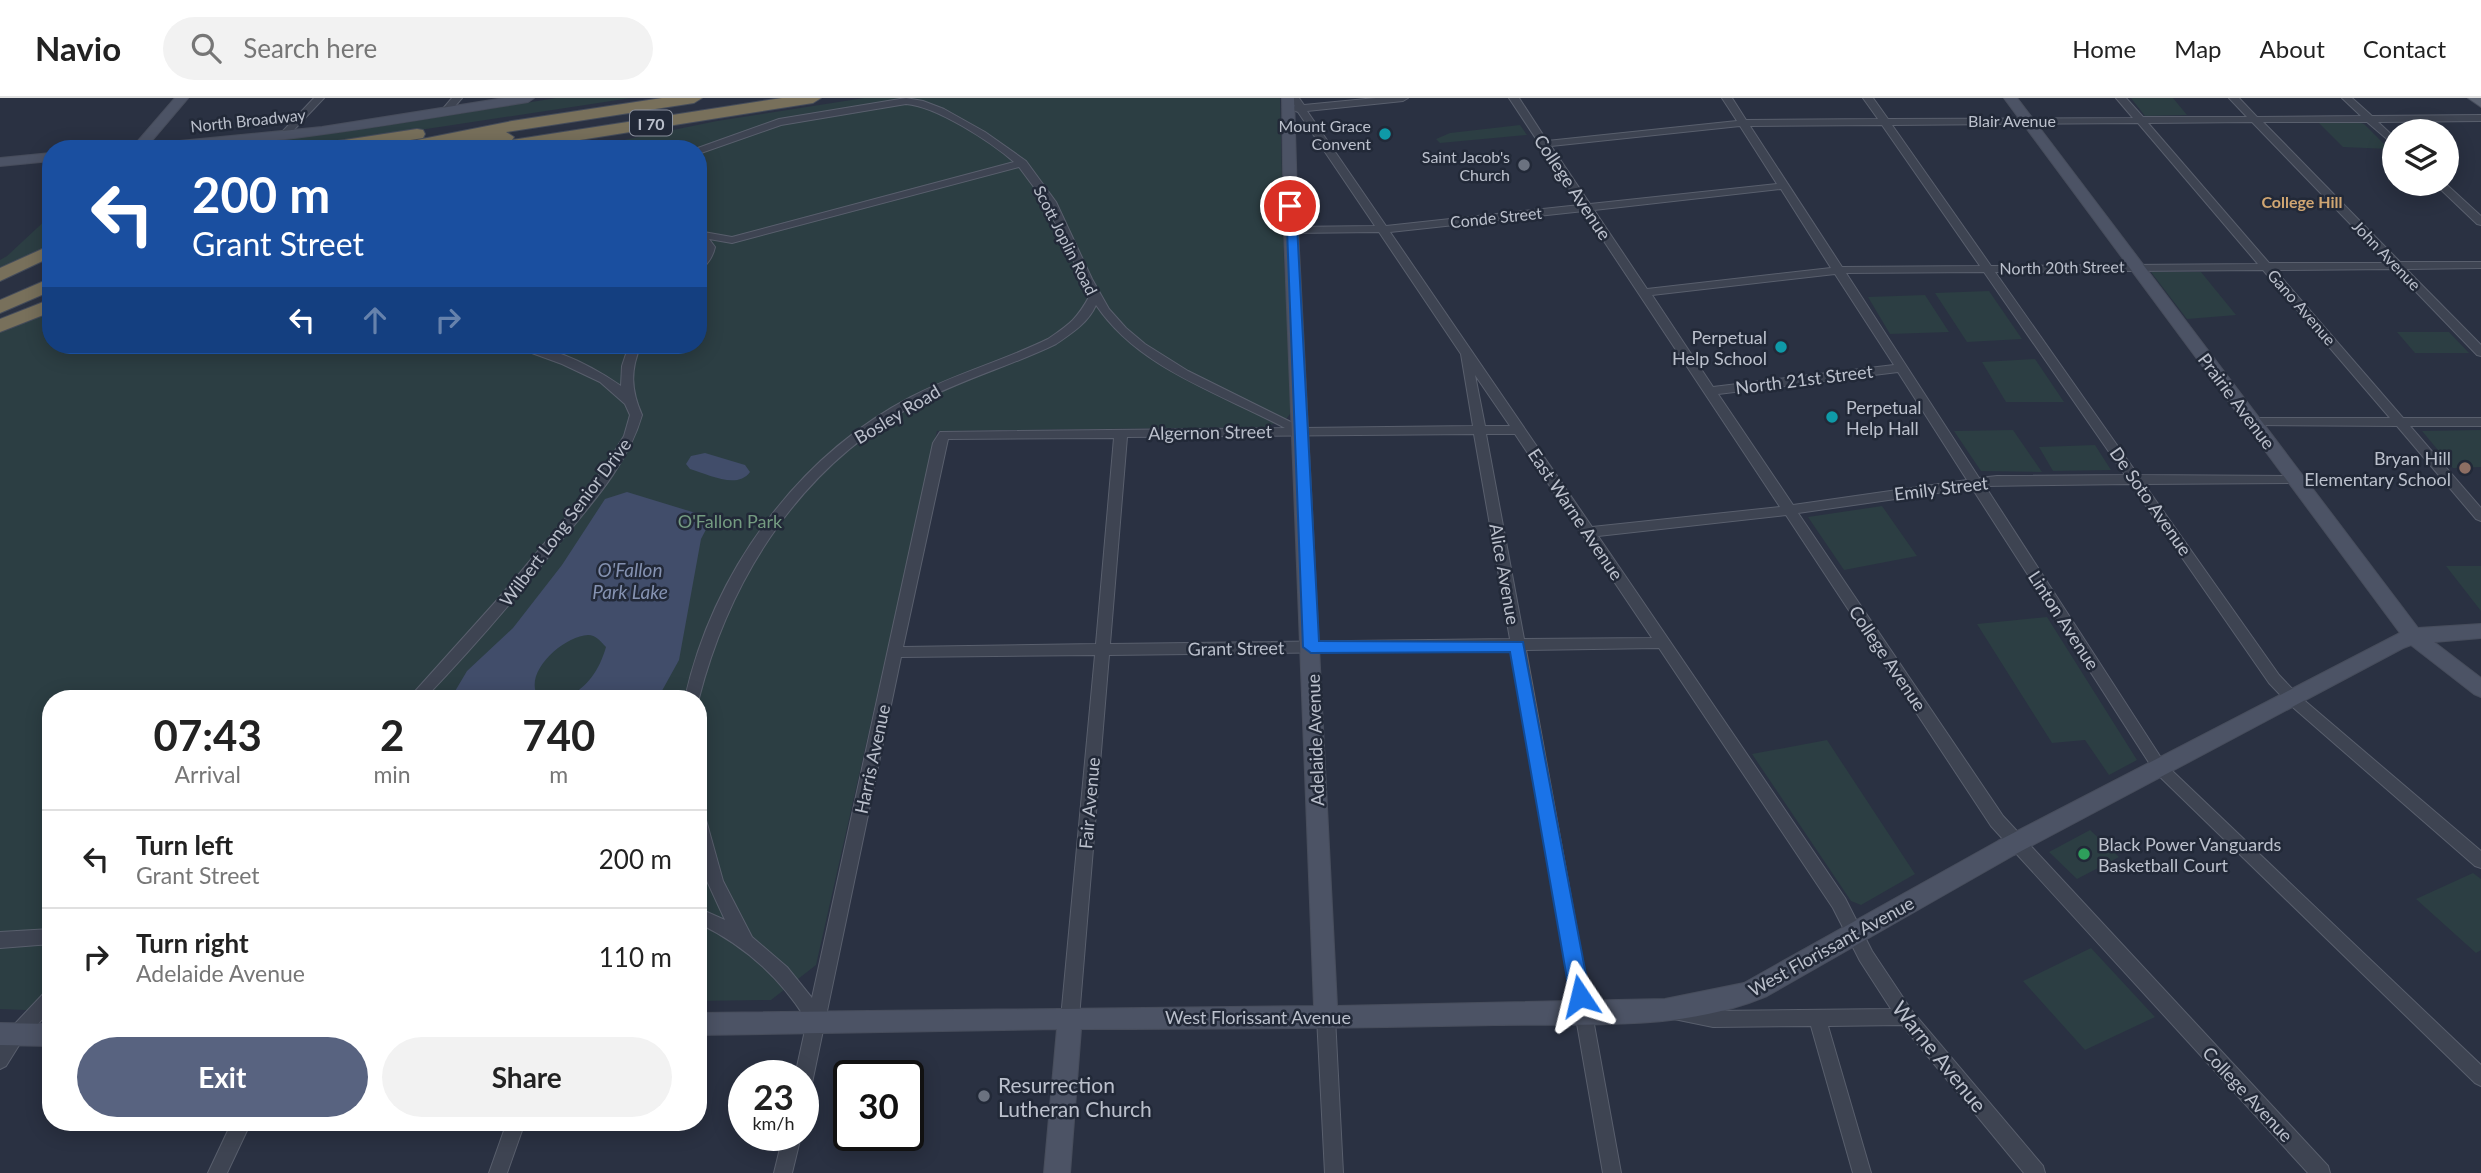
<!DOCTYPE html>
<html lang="en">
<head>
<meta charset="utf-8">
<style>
  :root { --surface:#fff; --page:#f2f2f2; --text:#222; --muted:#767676; --line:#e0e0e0; --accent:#586380 }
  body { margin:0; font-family:Lato,sans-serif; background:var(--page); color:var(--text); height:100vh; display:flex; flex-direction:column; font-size:26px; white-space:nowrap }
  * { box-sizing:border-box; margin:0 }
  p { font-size:23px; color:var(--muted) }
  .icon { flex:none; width:38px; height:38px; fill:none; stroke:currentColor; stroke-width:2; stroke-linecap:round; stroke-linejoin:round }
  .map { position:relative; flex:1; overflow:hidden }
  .details { position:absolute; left:42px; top:592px; width:665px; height:441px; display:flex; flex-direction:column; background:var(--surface); border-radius:28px; box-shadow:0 4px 18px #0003 }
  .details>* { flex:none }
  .guide { position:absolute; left:42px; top:42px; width:665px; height:214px; border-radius:28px; box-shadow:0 4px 18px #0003; background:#1a4fa0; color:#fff; overflow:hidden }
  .controls { position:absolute; left:2382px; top:21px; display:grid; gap:14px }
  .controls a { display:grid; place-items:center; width:77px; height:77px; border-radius:50%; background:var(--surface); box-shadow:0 4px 18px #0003; font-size:35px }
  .speed { position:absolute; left:728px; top:962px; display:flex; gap:14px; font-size:35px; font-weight:700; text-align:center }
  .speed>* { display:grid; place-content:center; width:91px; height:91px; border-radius:50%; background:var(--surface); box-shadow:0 4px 18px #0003; line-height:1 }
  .speed small { font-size:18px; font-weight:400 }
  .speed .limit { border:4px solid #111; border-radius:10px; background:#fff; color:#111 }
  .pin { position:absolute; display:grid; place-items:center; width:60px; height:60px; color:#fff; margin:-30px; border:4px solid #fff; border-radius:50%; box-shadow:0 2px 7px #0007 }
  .me { position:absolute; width:77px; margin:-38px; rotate:350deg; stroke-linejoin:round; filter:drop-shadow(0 0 5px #0008) }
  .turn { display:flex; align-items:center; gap:24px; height:147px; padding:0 35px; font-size:32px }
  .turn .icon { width:91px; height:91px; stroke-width:2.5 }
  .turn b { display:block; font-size:49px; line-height:60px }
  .lanes { display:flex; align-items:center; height:66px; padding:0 35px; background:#0003; justify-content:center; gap:35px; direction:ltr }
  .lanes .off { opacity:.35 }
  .eta { display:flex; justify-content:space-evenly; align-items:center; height:119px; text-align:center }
  .eta b { font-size:42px; font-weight:700; line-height:49px }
  .cta { display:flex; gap:14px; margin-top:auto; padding:14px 35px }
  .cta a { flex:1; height:80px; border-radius:42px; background:var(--accent); color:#fff; font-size:28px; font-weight:700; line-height:80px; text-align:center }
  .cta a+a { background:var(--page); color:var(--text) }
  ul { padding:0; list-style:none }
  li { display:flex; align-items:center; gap:21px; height:98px; padding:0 35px; border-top:2px solid var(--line) }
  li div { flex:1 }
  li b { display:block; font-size:26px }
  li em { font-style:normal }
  header { display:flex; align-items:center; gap:42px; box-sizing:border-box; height:98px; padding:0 35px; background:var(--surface); border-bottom:2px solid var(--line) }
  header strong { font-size:33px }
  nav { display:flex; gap:38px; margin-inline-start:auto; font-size:24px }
  .search { width:490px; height:63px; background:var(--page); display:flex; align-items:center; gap:18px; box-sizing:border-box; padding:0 24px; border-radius:38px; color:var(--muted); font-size:26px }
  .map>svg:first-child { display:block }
  .green { fill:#2c3e43 }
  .water { fill:#414d6a }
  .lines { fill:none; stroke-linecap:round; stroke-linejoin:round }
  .street-casing { stroke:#595f6d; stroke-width:2 }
  .secondary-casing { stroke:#474d5c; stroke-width:2 }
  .primary-casing { stroke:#474d5c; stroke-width:2 }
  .highway-casing { stroke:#454c5a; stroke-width:2 }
  .street { fill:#3e4452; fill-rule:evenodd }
  .secondary { fill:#4c5365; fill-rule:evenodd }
  .primary { fill:#5c6372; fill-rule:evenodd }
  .highway { fill:#78705b; fill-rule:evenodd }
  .route { fill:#1a73e8; stroke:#114b97; stroke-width:2 }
  .culture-dot { fill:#0f9aa8; stroke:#222938; stroke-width:2.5 }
  .worship-dot { fill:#6b7280; stroke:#222938; stroke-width:2.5 }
  .education-dot { fill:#8d6e63; stroke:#222938; stroke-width:2.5 }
  .leisure-dot { fill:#2e9e5b; stroke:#222938; stroke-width:2.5 }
  .labels { text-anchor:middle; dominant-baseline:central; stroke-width:5; stroke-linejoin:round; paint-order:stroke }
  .far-street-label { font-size:16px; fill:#bbc0cc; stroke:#222938 }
  .shield { fill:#222938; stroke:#8d93a0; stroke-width:2 }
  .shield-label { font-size:16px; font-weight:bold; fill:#bbc0cc }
  .far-poi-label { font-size:16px; fill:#bbc0cc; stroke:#222938; text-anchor:end }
  .far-neighbourhood-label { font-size:16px; font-weight:bold; fill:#d0a672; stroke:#222938 }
  .street-label { font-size:18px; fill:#bbc0cc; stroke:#222938 }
  .poi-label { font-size:18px; fill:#bbc0cc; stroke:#222938; text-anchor:end }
  .park-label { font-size:18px; fill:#749b81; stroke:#222938 }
  .water-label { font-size:19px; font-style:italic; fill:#8592b1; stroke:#222938 }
  .near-street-label { font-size:21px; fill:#bbc0cc; stroke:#222938 }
  .near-poi-label { font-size:21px; fill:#bbc0cc; stroke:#222938; text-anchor:start }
</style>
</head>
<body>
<header>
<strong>Navio</strong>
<div class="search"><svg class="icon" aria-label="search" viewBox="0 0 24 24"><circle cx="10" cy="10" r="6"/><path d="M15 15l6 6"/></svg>Search here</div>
<nav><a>Home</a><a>Map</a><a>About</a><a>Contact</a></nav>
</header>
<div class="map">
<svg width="2481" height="1075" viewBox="0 0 2481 1075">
  <rect width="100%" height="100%" fill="#2a3142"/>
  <path class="green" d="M556,0H631L295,51H200L377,29Z
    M864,0H1280L1284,165L1293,312L1287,320L1266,329L937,333L816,867L771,902L698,903V600H51V913L0,911V230L51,210V247H698V51H580L717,23Z
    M2131,0H2173L2187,17L2145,18Z
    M2358,24L2364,26L2389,51L2343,49L2319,25Z
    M1520,27L1527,37L1440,45L1436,41L1450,35Z
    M51,117V149L0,174V162L7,158Z
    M2151,174H2201L2236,217L2187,221Z
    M1989,193L2022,241L1967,244L1935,195Z
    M1925,197L1949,234L1890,236L1868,199Z
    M2397,234H2449L2469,255H2415Z
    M2035,261L2064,304H2006L1982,264Z
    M2013,332L2042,374L1981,373L1954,333Z
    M2481,332V369L2457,370H2453L2422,333Z
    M2095,347L2111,372L2053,373L2039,349Z
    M1882,408L1917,458L1844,472L1808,419Z
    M2446,468H2481V513Z
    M2047,519L2137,662L2109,677L2085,642L2052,645L1977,526Z
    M1827,642L1915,776L1861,807L1851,803L1752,656Z
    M2090,732L2119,759L2077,781L2049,754Z
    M2473,775L2481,781V852L2476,855L2416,801Z
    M2091,850L2155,919L2085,952L2023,883Z"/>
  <path class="water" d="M705,355L745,367L750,374C737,392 708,376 690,371L686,366L691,358Z
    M627,394L712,420L701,441L679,562L658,600H567C588,588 599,573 606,549C600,543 596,537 588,537C563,538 521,576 539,600H451L467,573L513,530L562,467L605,401Z"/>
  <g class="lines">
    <defs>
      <path id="street" d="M314,0H324L288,38H282V34Z
        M452,0H462L449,15H443L441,13Z
        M906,0L923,3L944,11L985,34L1026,63L1056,104L1092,181L1109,211L1126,230L1145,246L1188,273L1303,330L1473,328L1461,256L1379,134L1291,135L1286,132L1291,129L1375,128L1298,14L1291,11L1295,8L1289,0H1299L1304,7L1376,0H1408L1403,3L1307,13L1386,128L1580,107L1509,0H1519L1547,43L1737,23L1722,0H1732L1746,22L1878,21L1863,0H1873L1888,21L2133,20L2116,0H2126L2143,19H2247L2229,0H2239L2257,19L2361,18L2342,0H2352L2372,18L2481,17V23L2378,24L2394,39V47L2367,24H2263L2400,164H2481V170L2406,171L2481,247V258L2477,257L2394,171L2275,172L2403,320H2481V328H2410L2481,410V423L2476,421L2397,328L2249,327L2247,324L2253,320H2390L2263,172L1995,174L2138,377L2299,378L2301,381L2295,385L2144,386L2279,577L2298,597L2481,753V770L2475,768L2288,605L2269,585L2131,386L1985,388L2165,666L2481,967V988L2475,985L2155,674L1972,390L1798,415L2003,718L2328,1068L2330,1075H2308L1991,728L1786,417L1598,438L1845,800L1872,853L1912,913L2043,1068L2045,1075H2024L1902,927L1828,928L1871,1075H1853L1811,928L1713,929L1674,921L1671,915L1674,909L1680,907L1713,913L1891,911L1860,863L1833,810L1659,550L1526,552L1621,1075H1603L1512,552L1109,557L1079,920L1076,926L1070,928L1064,926L1061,920L1095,557L901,559L812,985L809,991L803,994V978H795L807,923C781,880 744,847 698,825V810L725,822L707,783L698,758V715L704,717L706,722L723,783L752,839L787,869L812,900L933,345L940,334L1285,330C1220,295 1139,271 1096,207C1088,225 1072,235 1056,246C1011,268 962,281 918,305C803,366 731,476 699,600L698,602L685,600C713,475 796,359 911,299C954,276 1003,263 1048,241C1070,226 1077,221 1090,197L1045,104L1019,69L732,145L709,141L715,149C713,158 707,169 698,172V162L705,149L698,140V133L732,139L1014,64C991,44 936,8 906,6L781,27L701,55L698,56V51H695L779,21ZM2252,24L2388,165H2269L2148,25ZM2138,25L2258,166L1991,168L1892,27ZM1882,27L1980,168L1842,169L1750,28ZM1740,28L1777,86L1590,106L1551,48ZM1781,91L1831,170L1647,191L1594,112ZM1584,113L1780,409L1592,429L1390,134ZM1984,174L2125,377L1997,378L1979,380L1846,175ZM1835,176L1894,267L1713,289L1652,197ZM1898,274L1967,382L1793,407L1718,296ZM1475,277L1510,328H1485ZM1474,336L1510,541L1110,546L1127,339ZM1486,336H1515L1652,540L1524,541ZM1114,340L1096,546L903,549L948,341Z
        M2435,86H2446L2481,118V127L2477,126Z
        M510,247C548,245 590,267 621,288L622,268L629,247H641C630,272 631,292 642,317C629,363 595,402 565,438C521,494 474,549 425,600H409L498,501L574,410L605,369L624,338L630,317L625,306L600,284L562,266Z
        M51,831V846L0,850V834Z
        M51,892V912L21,944L6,968L0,971V946L9,932L45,894Z
        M1326,911L1332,913L1335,919L1343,1075H1325L1317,919L1320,913Z
        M232,1024H251L227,1075H208Z
        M507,1024H525L507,1075H489Z
        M783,1038H801L792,1075H774Z"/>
      <path id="secondary" d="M175,0H188L149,46L322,29L504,0H534L528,4C396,25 264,51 131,51Z
        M1282,0H1294L1298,132L1337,908L1665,901L1744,885L1998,743L2400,535L2004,0H2017L2418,530L2481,526V540L2434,544L2481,580V599L2474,596L2411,547L2403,550L2014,757L1767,898C1682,934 1585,925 1495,927C1357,930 1219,931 1081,931L1070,1075H1044L1057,931L698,937V915L1314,908L1284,132Z
        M51,55V63L0,68V60Z
        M0,925L51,926V948L0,947Z"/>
      <path id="primary" d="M2468,0H2481V9Z"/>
      <path id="highway" d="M662,0H702L694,5L506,34L514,39L512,42L782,0H821L813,5L523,51H481L482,48L389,51L397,46L512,23Z
        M417,31L423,32L425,36L423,40L353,51H310L318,46Z
        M51,147V159L0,183V170Z
        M51,180V193L0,215V202Z
        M51,201V214L0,234V221Z"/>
    </defs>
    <use href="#street" class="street-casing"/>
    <use href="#secondary" class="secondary-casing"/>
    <use href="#primary" class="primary-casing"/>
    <use href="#highway" class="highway-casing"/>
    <use href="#street" class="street"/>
    <use href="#secondary" class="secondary"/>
    <use href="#primary" class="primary"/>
    <use href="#highway" class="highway"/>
  </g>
  <path class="route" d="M1286,105L1296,108L1319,543L1523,544L1590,898L1587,904L1580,907L1573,904L1570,898L1510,554L1311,555L1303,549Z"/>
  <g class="culture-dot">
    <circle cx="1385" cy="36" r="7"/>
    <circle cx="1781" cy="249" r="7"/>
    <circle cx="1832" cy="319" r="7"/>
  </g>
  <g class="worship-dot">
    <circle cx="1524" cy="67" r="7"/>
    <circle cx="984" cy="998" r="7"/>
  </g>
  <circle class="education-dot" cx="2465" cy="370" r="7"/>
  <circle class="leisure-dot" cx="2084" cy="756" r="7"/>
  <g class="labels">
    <g class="far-street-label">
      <text transform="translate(248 22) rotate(-6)">North Broadway</text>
      <text x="2012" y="22">Blair Avenue</text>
      <text transform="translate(1496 119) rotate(-6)">Conde Street</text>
      <text transform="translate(1066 142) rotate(63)">Scott Joplin Road</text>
      <text transform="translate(2387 157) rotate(46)">John Avenue</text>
      <text transform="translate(2062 169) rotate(-1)">North 20th Street</text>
      <text transform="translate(2302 209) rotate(49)">Gano Avenue</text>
    </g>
    <rect class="shield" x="630" y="12.5" width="42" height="25" rx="5"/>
    <g class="shield-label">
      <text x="651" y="25">I 70</text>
    </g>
    <g class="far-poi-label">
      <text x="1371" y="27">Mount Grace<tspan x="1371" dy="18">Convent</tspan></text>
      <text x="1510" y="58">Saint Jacob's<tspan x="1510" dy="18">Church</tspan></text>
    </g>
    <g class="far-neighbourhood-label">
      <text x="2302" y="103">College Hill</text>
    </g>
    <g class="street-label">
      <text transform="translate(1573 89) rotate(56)">College Avenue</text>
      <text transform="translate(1804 281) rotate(-7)">North 21st Street</text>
      <text transform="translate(2237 303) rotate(53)">Prairie Avenue</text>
      <text transform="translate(897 316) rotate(-31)">Bosley Road</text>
      <text transform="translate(1210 334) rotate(-1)">Algernon Street</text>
      <text transform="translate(1941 390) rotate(-7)">Emily Street</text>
      <text transform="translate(2151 403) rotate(55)">De Soto Avenue</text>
      <text transform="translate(1576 416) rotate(56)">East Warne Avenue</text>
      <text transform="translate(565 424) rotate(-53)">Wilbert Long Senior Drive</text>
      <text transform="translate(1505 476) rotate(80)">Alice Avenue</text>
      <text transform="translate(2064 522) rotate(57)">Linton Avenue</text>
      <text transform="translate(1236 550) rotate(-1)">Grant Street</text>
      <text transform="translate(1888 560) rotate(56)">College Avenue</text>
      <text transform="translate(1315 642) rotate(-92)">Adelaide Avenue</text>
      <text transform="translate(872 661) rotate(-78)">Harris Avenue</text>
      <text transform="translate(1089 705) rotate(-85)">Fair Avenue</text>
      <text transform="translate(1831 848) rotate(-29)">West Florissant Avenue</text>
      <text x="1258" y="919">West Florissant Avenue</text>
      <text transform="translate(2248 996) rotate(47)">College Avenue</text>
    </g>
    <g class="poi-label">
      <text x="1767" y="239">Perpetual<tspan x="1767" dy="21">Help School</tspan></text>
      <text x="1846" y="309" text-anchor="start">Perpetual<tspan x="1846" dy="21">Help Hall</tspan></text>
      <text x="2451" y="360">Bryan Hill<tspan x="2451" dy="21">Elementary School</tspan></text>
      <text x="2098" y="746" text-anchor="start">Black Power Vanguards<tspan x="2098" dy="21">Basketball Court</tspan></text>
    </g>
    <g class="park-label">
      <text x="730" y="423">O'Fallon Park</text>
    </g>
    <g class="water-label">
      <text x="630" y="471">O'Fallon<tspan x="630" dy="22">Park Lake</tspan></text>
    </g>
    <g class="near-street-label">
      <text transform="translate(1940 958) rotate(51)">Warne Avenue</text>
    </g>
    <g class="near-poi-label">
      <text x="998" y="986">Resurrection<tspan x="998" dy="24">Lutheran Church</tspan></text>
    </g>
  </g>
</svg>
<div class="controls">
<a><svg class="icon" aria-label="layers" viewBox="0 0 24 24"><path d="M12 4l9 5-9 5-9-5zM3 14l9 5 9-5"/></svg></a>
</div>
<div class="speed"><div>23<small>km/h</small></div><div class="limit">30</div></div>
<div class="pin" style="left:1290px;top:108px;background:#d93025"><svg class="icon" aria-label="arrive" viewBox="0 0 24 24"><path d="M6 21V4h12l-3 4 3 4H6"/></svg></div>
<svg class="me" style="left:1580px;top:898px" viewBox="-20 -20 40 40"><path d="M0-17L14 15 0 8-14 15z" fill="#1a73e8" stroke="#fff" stroke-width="4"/></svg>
<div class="guide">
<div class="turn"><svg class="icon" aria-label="left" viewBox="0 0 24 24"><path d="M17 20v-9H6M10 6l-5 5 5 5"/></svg><div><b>200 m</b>Grant Street</div></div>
<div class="lanes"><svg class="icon" aria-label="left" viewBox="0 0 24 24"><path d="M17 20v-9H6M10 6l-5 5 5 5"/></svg><svg class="icon off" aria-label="ahead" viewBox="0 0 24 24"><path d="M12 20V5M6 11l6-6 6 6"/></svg><svg class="icon off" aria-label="right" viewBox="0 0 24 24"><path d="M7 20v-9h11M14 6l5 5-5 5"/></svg></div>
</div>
<section class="details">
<div class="eta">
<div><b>07:43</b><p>Arrival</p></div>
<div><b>2</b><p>min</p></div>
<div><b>740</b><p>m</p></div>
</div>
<ul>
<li><svg class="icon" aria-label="left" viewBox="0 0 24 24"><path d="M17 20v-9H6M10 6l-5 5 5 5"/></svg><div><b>Turn left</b><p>Grant Street</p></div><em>200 m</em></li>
<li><svg class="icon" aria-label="right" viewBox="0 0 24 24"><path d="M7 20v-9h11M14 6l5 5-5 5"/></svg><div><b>Turn right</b><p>Adelaide Avenue</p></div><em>110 m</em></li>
</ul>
<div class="cta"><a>Exit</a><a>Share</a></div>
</section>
</div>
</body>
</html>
